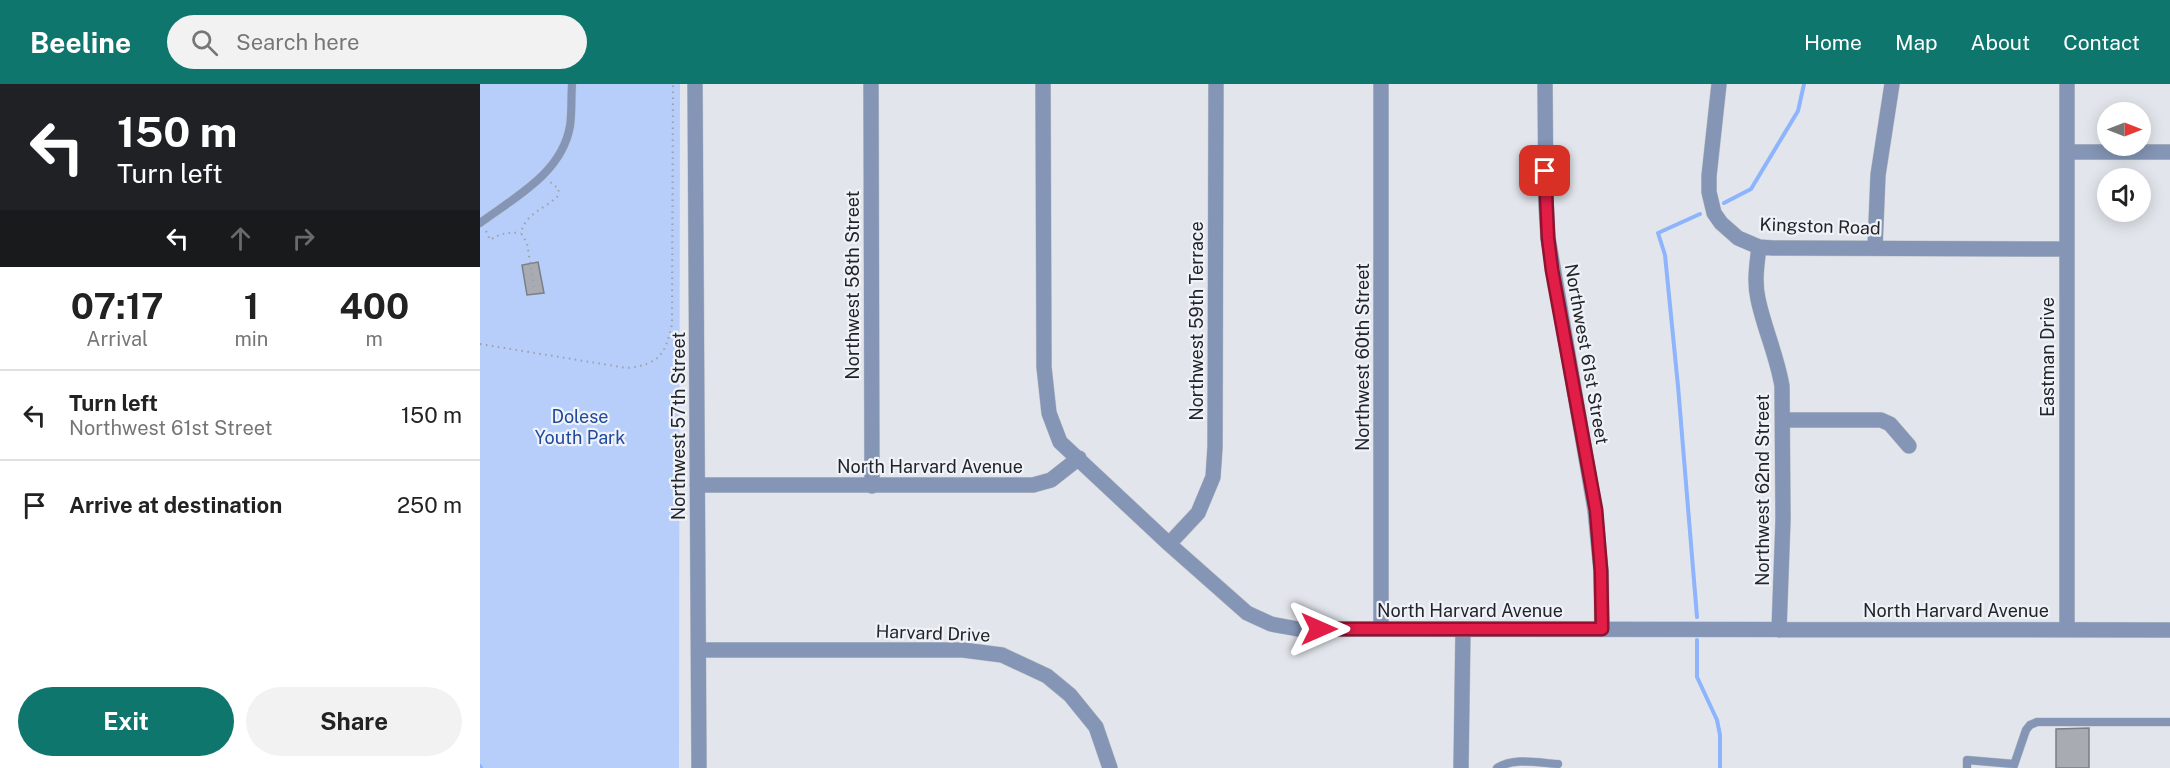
<!DOCTYPE html>
<html lang="en">
<head>
<meta charset="utf-8">
<style>
  :root { --surface:#fff; --page:#f2f2f2; --text:#222; --muted:#767676; --line:#e0e0e0; --accent:#0f766e }
  body { margin:0; font-family:"Public Sans",sans-serif; background:var(--page); color:var(--text); height:100vh; display:flex; flex-direction:column; font-size:22px; white-space:nowrap }
  * { box-sizing:border-box; margin:0 }
  p { font-size:20px; color:var(--muted) }
  .icon { flex:none; width:33px; height:33px; fill:none; stroke:currentColor; stroke-width:2; stroke-linecap:round; stroke-linejoin:round }
  .map { position:relative; flex:1; overflow:hidden }
  .sheet { display:flex; flex-direction:column; background:var(--surface); width:480px }
  .sheet>* { flex:none }
  .banner { background:#202124; color:#fff; overflow:hidden }
  .needle { width:39px; rotate:90deg }
  .tools { position:absolute; left:1617px; top:18px; display:grid; gap:12px }
  .tools a { display:grid; place-items:center; width:54px; height:54px; border-radius:50%; background:var(--surface); box-shadow:0 3px 15px #0003; font-size:30px }
  .pin { position:absolute; display:grid; place-items:center; width:51px; height:51px; color:#fff; margin:-26px; border-radius:12px; box-shadow:0 3px 9px #0006 }
  .me { position:absolute; width:66px; margin:-33px; rotate:90deg; stroke-linejoin:round; filter:drop-shadow(0 0 4px #0008) }
  .turn { display:flex; align-items:center; gap:21px; height:126px; padding:0 18px; font-size:27px }
  .turn .icon { width:78px; height:78px; stroke-width:2.5 }
  .turn b { display:block; font-size:42px; line-height:51px }
  .lanes { display:flex; align-items:center; height:57px; padding:0 18px; background:#0003; justify-content:center; gap:30px; direction:ltr }
  .lanes .off { opacity:.35 }
  .eta { display:flex; justify-content:space-evenly; align-items:center; height:102px; text-align:center }
  .eta b { font-size:36px; font-weight:700; line-height:42px }
  .button { display:flex; gap:12px; margin-top:auto; padding:12px 18px }
  .button a { flex:1; height:69px; border-radius:36px; background:var(--accent); color:#fff; font-size:24px; font-weight:700; line-height:69px; text-align:center }
  .button a+a { background:var(--page); color:var(--text) }
  ul { padding:0; list-style:none }
  li { display:flex; align-items:center; gap:18px; height:90px; padding:0 18px; border-top:2px solid var(--line) }
  li div { flex:1 }
  li b { display:block; font-size:22px }
  li em { font-style:normal }
  header { display:flex; align-items:center; gap:36px; box-sizing:border-box; height:84px; padding:0 30px; background:var(--accent); color:#fff }
  header strong { font-size:28px }
  nav { display:flex; gap:33px; margin-inline-start:auto; font-size:21px }
  .search { width:420px; height:54px; background:var(--page); display:flex; align-items:center; gap:15px; box-sizing:border-box; padding:0 21px; border-radius:33px; color:var(--muted); font-size:22px }
  main { display:flex; flex:1; min-height:0 }
  .map>svg:first-child { display:block }
  .green { fill:#b7cefa }
  .lines { fill:none; stroke-linecap:round; stroke-linejoin:round }
  .stream { stroke:#8db4fc; stroke-width:4 }
  .building { fill:#a8acb2; stroke:#7b7e84; stroke-width:1.5 }
  .lane-casing { stroke:#bfc3c8; stroke-width:9 }
  .street-casing { stroke:#bfc3c8; stroke-width:16 }
  .path { stroke:#9da0a5; stroke-width:2; stroke-dasharray:1.5 4.5; stroke-linecap:butt }
  .lane { stroke:#8495b5; stroke-width:8 }
  .street { stroke:#8495b5; stroke-width:15 }
  .route-casing { stroke:#92132f; stroke-width:15 }
  .route { stroke:#e11d48; stroke-width:10 }
  .labels { text-anchor:middle; dominant-baseline:central; stroke-width:4.5; stroke-linejoin:round; paint-order:stroke }
  .street-label { font-size:18px; fill:#222426; stroke:#eff3f9 }
  .park-label { font-size:18px; fill:#21499c; stroke:#eff3f9 }
</style>
</head>
<body>
<header>
<strong>Beeline</strong>
<div class="search"><svg class="icon" aria-label="search" viewBox="0 0 24 24"><circle cx="10" cy="10" r="6"/><path d="M15 15l6 6"/></svg>Search here</div>
<nav><a>Home</a><a>Map</a><a>About</a><a>Contact</a></nav>
</header>
<main>
<section class="sheet">
<div class="banner">
<div class="turn"><svg class="icon" aria-label="left" viewBox="0 0 24 24"><path d="M17 20v-9H6M10 6l-5 5 5 5"/></svg><div><b>150 m</b>Turn left</div></div>
<div class="lanes"><svg class="icon" aria-label="left" viewBox="0 0 24 24"><path d="M17 20v-9H6M10 6l-5 5 5 5"/></svg><svg class="icon off" aria-label="ahead" viewBox="0 0 24 24"><path d="M12 20V5M6 11l6-6 6 6"/></svg><svg class="icon off" aria-label="right" viewBox="0 0 24 24"><path d="M7 20v-9h11M14 6l5 5-5 5"/></svg></div>
</div>
<div class="eta">
<div><b>07:17</b><p>Arrival</p></div>
<div><b>1</b><p>min</p></div>
<div><b>400</b><p>m</p></div>
</div>
<ul>
<li><svg class="icon" aria-label="left" viewBox="0 0 24 24"><path d="M17 20v-9H6M10 6l-5 5 5 5"/></svg><div><b>Turn left</b><p>Northwest 61st Street</p></div><em>150 m</em></li>
<li><svg class="icon" aria-label="arrive" viewBox="0 0 24 24"><path d="M6 21V4h12l-3 4 3 4H6"/></svg><div><b>Arrive at destination</b></div><em>250 m</em></li>
</ul>
<div class="button"><a>Exit</a><a>Share</a></div>
</section>
<div class="map">
<svg width="1690" height="684" viewBox="0 0 1690 684">
  <rect width="100%" height="100%" fill="#e2e6ec"/>
  <path class="green" d="M0,0H200L199,684H0Z"/>
  <g class="lines">
    <path class="stream" d="M1244,119L1271,105L1318,27L1324,0
      M1217,533L1198,302L1185,171L1178,149L1220,130
      M1217,556V593L1237,636L1240,651V684
      M0,682L1,684"/>
  </g>
  <path class="building" d="M58,178L64,209L47,211L42,181Z
    M1609,644V684H1576V645Z"/>
  <g class="lines">
    <defs>
      <path id="lane" d="M0,139C35,113 82,89 90,42C92,29 91,14 92,0
        M1017,684C1034,673 1059,679 1078,680
        M1487,684V676L1534,680
        M1533,684L1546,646L1550,641L1557,638H1690"/>
      <path id="street" d="M215,0L219,684
        M391,0L392,402
        M563,0L564,283L569,329L580,358L689,460L767,529L791,540L818,545L1690,546
        M901,0V545
        M1065,0L1066,121L1068,154L1115,426L1121,487L1122,545
        M1239,0L1229,92V108L1234,129L1241,139L1258,154L1279,163L1293,164L1587,165
        M1587,0V546
        M1587,68H1690
        M1279,163C1277,180 1274,197 1278,215C1284,244 1297,272 1302,302L1303,436L1299,546
        M1395,164L1398,91L1412,0
        M1304,336H1401L1410,340L1429,362
        M217,401H553L571,396L599,374
        M689,460L718,429L733,393L735,363L736,0
        M219,566H483L522,571L567,592L590,611L616,643L630,684
        M981,684L983,545"/>
    </defs>
    <use href="#lane" class="lane-casing"/>
    <use href="#street" class="street-casing"/>
    <path class="path" d="M6,147L10,156C21,149 28,148 41,149
      M54,203L47,159L41,149C45,130 64,125 77,113L79,105L70,98
      M0,260L147,284C180,280 185,271 192,240L193,0"/>
    <use href="#lane" class="lane"/>
    <use href="#street" class="street"/>
  </g>
  <g class="lines">
    <defs>
      <path id="route" d="M839,545H1122L1121,487L1116,426L1072,186L1068,154L1065,87"/>
    </defs>
    <use href="#route" class="route-casing"/>
    <use href="#route" class="route"/>
  </g>
  <g class="labels">
    <g class="street-label">
      <text transform="translate(1340 142) rotate(2)">Kingston Road</text>
      <text transform="translate(372 201) rotate(-90)">Northwest 58th Street</text>
      <text transform="translate(716 237) rotate(-90)">Northwest 59th Terrace</text>
      <text transform="translate(1107 270) rotate(80)">Northwest 61st Street</text>
      <text transform="translate(882 273) rotate(-90)">Northwest 60th Street</text>
      <text transform="translate(1567 273) rotate(-90)">Eastman Drive</text>
      <text transform="translate(198 342) rotate(-90)">Northwest 57th Street</text>
      <text x="450" y="382">North Harvard Avenue</text>
      <text transform="translate(1282 406) rotate(-90)">Northwest 62nd Street</text>
      <text x="990" y="526">North Harvard Avenue</text>
      <text x="1476" y="526">North Harvard Avenue</text>
      <text transform="translate(453 549) rotate(2)">Harvard Drive</text>
    </g>
    <g class="park-label">
      <text x="100" y="332">Dolese<tspan x="100" dy="21">Youth Park</tspan></text>
    </g>
  </g>
</svg>
<div class="tools">
<a><svg class="needle" viewBox="-14 -14 28 28"><path d="M0-13l5 13h-10z" fill="#e53935"/><path d="M0 13l5-13h-10z" fill="#767676"/></svg></a>
<a><svg class="icon" aria-label="sound" viewBox="0 0 24 24"><path d="M4 9h4l5-4v14l-5-4H4zM17 9q2 3 0 6"/></svg></a>
</div>
<div class="pin" style="left:1065px;top:87px;background:#d93025"><svg class="icon" aria-label="arrive" viewBox="0 0 24 24"><path d="M6 21V4h12l-3 4 3 4H6"/></svg></div>
<svg class="me" style="left:839px;top:545px" viewBox="-20 -20 40 40"><path d="M0-17L14 15 0 8-14 15z" fill="#e11d48" stroke="#fff" stroke-width="4"/></svg>
</div>
</main>
</body>
</html>
